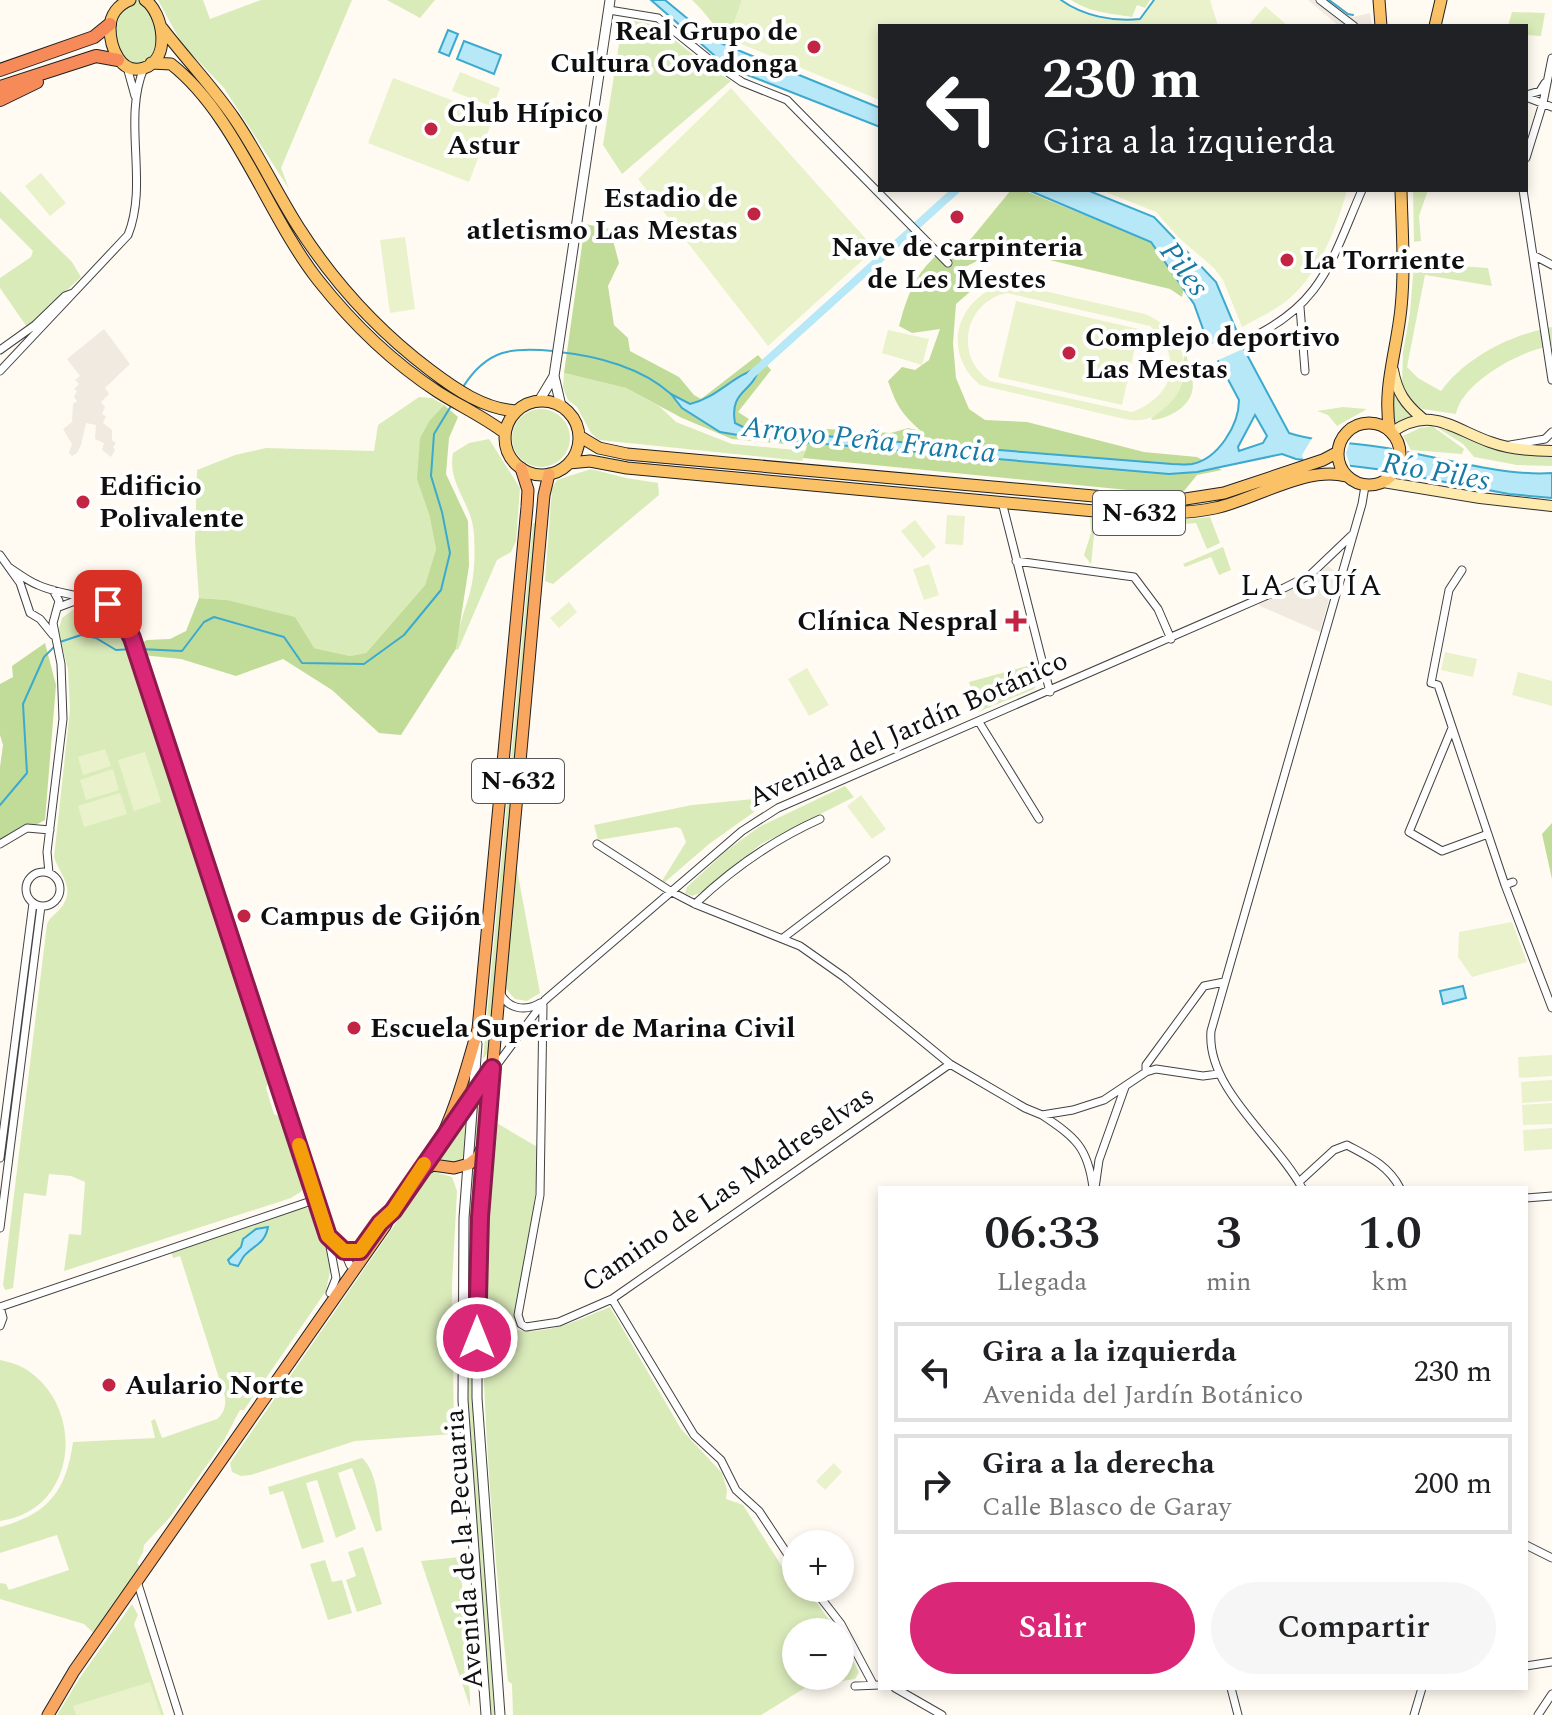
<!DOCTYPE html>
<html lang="es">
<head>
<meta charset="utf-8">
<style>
  :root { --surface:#fff; --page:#f6f6f6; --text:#202124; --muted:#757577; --line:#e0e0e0; --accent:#db2777 }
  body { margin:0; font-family:Spectral,serif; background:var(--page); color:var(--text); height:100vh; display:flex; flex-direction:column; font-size:30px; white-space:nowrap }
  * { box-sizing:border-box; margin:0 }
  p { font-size:26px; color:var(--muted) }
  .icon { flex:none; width:44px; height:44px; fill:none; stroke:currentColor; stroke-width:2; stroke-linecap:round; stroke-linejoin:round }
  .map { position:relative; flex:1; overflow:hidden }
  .sheet { position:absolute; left:878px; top:1186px; width:650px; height:504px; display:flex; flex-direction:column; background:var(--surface); border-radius:0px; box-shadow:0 4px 12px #0003 }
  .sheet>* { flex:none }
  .banner { position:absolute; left:878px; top:24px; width:650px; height:168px; border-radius:0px; box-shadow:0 4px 12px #0003; background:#202124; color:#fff; overflow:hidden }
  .tools { position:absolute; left:782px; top:1530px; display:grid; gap:16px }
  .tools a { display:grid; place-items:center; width:72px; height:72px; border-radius:50%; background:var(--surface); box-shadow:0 4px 12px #0003; font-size:40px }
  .pin { position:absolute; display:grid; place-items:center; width:68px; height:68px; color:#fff; margin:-34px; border-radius:16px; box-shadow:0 4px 12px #0006 }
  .me { position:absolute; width:88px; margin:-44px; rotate:0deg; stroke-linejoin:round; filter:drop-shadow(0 0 6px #0008) }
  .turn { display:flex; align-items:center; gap:28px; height:168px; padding:0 32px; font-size:36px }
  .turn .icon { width:104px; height:104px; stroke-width:2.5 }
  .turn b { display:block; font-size:56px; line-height:68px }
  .eta { display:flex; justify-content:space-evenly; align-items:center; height:136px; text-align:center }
  .eta b { font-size:48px; font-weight:600; line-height:56px }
  .primary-button { display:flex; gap:16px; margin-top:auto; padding:16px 32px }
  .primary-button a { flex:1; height:92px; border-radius:48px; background:var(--accent); color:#fff; font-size:32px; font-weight:600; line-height:92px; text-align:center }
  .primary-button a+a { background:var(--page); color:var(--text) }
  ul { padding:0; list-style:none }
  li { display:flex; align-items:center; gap:24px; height:100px; margin:0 16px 12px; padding:0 16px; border:4px solid var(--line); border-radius:0px }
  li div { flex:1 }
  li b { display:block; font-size:30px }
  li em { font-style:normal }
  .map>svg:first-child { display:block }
  .green { fill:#daebba }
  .forest { fill:#c1dc99 }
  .pitch { fill:#eaf2cc; fill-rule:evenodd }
  .plaza { fill:#f0eae0 }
  .water { fill:#b6e8f7; stroke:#3ca9cf; stroke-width:2; fill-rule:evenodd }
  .pier { fill:#fffbf2 }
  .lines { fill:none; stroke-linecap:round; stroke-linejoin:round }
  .stream { stroke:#3ca9cf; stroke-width:2 }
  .canal { stroke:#b6e8f7; stroke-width:8 }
  .minor-casing { stroke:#424242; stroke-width:9 }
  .tertiary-casing { stroke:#424242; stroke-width:11 }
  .secondary-casing { stroke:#313131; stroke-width:12 }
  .primary-casing { stroke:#202020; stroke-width:13 }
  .trunk-casing { stroke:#202020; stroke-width:13 }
  .motorway-casing { stroke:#202020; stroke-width:14 }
  .minor { stroke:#fff; stroke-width:7 }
  .tertiary { stroke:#fff; stroke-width:9 }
  .secondary { stroke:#ffeaad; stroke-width:10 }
  .primary { stroke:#fac167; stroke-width:11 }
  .trunk { stroke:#f8a660; stroke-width:11 }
  .motorway { stroke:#f68b59; stroke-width:12 }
  .route-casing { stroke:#8e194d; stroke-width:20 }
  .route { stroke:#db2777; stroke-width:14 }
  .slow { stroke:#f59e0b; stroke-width:14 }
  .poi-dot { fill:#c22543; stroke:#fff; stroke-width:3 }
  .labels { text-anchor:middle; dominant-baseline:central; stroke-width:8; stroke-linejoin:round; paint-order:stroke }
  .shield { fill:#fff; stroke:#575757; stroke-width:2 }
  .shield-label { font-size:26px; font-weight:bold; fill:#0f0f0f }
  .poi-label { font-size:28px; font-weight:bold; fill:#0f0f0f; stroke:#fff; text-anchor:start }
  .street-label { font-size:28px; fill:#0f0f0f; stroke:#fff }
  .water-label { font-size:30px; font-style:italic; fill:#167aa4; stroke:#fff }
  .neighbourhood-label { font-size:30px; letter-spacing:2px; fill:#0f0f0f; stroke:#fff }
</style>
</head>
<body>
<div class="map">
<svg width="1552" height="1715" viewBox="0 0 1552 1715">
  <rect width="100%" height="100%" fill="#fffbf2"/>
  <path class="green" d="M130,0H144L162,28L151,63L127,67L110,43L116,9Z
    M158,0H203L210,19L261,0H352L281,168L289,189L224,88L182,44Z
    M387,0H435L420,18Z
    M692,0H742L733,26L736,33L728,36C713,28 706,12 692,0Z
    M1071,0H1150L1145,8L1137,5L1132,17C1109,13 1091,13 1071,0Z
    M1512,12L1545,13L1541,36L1526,35V26H1508Z
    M623,19L656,25L706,65L731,81L622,174L603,145Z
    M1413,190H1428L1419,216L1421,241L1414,242Z
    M0,191L72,262L81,277L27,327L0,288V278L31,257L33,251L0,218Z
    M1414,263L1488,268L1492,286L1425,275L1407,367L1418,378L1441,391C1467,356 1511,335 1552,327V346C1522,349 1461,383 1456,414L1422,409L1412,402L1402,384L1403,352L1410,313Z
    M1184,354H1186C1189,365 1195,381 1192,392C1188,408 1167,419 1152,420L1151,418C1173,403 1185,382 1184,354Z
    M564,373L626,388L659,406L676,422L732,444L806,451L802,461L599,440L591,433L577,407L568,400L563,388Z
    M1394,393L1399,402L1413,415L1398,423L1393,422Z
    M419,397L432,398L444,405L430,420L429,514L436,549L425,585L366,653L350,656L314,648L227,600L199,598L195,542L197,470L235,455L266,448L374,451L378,425Z
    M1343,407L1367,409L1337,426L1328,415L1317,411Z
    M512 438a29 29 0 1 1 58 0a29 29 0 1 1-58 0Z
    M1432,426L1464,449L1462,454L1411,450L1403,436L1420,428Z
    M1438,428C1477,434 1512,454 1552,457V466L1517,465L1474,457L1463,444Z
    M489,439L520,488L516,541L511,552L497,560L458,650L456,649C458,628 463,615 469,596C475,576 475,554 474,534C472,502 447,485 453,453L469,443Z
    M591,469L626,478L658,483L659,495L553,584L545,581L552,488L557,480Z
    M1210,517L1220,543L1207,549L1196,523L1131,529L1095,526L1091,564L1084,555L1091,533L1090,518L1167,521Z
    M533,523H536L488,1052L483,1059Z
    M1223,547L1231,570L1219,575L1211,557L1185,567L1183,564Z
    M77,607C116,604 122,633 136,662L270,1078L266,1088L274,1114L280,1117L302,1184V1191L291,1198L64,1271L69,1234L81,1235L85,1182L71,1176L49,1174L46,1196L24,1193L13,1288L5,1290L3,1285L47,924C51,915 58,913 63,905C75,887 59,873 54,857L70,710L68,669L58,632L62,618Z
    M1031,665L1036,686L1034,689L978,712L969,682Z
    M845,786L854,797L761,844L702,892L692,896L685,893L687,887L726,851L759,827Z
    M765,798L766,803L761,807L709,844L665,882L662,881L686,842L681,829L677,827L598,840L594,825L692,805Z
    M516,864L540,993L527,1001L515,999L505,988Z
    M492,1068L486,1140L477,1398L500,1715H486L471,1511L462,1280L473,1094Z
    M468,1118L465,1163L442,1160V1155Z
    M495,1122L539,1148L533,1220L513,1321L517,1330C551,1335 579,1319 610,1307L681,1429L722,1473L727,1490L726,1499L743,1505L788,1576L796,1582V1588H806L838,1632H796V1676H840V1635L859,1672L855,1679L808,1686L761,1715H513L512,1684L508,1681C496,1571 486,1461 483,1351L488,1350V1341H484L486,1232Z
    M432,1171L452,1177L457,1191L452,1285L454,1434L355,1441L251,1475L241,1476L232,1472L230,1463Z
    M299,1205C329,1213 328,1236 335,1263L330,1271L326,1291L244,1410H240L223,1442L171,1516L144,1545L143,1552L137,1563L144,1571L98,1637L84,1624L0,1599V1583L6,1584L9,1590L69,1570L57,1535L0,1553V1527C48,1514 66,1492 73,1442L155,1438L151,1421L155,1419L162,1438L217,1419C224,1413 226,1406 225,1397L180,1256L173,1258L170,1248Z
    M0,1360C8,1362 17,1364 24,1368C87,1406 78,1511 0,1521Z
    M362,1458C379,1473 378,1509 382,1530L376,1532L352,1468L338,1473L356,1529L336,1538L317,1480L306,1483L324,1542L302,1549L283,1491L270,1495L268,1487Z
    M363,1547L382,1604L357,1612L346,1580L356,1576L348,1552Z
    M460,1557L470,1697V1707L421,1561Z
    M325,1560L332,1582L342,1580L352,1613L328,1620L310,1564Z
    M132,1604L138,1615L134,1624L164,1715H57L81,1676Z"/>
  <path class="forest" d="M1011,190H1023L1151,242L1184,287L1182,297L1170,289L1012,251L995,252L961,269L980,283L956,304L953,343L956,378L969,409L985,420L1027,422L1144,452L1197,457L1222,470L1197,475L1184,491L1148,492L803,458L807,446L732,439L682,418L626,388L564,373L585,224L610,229L619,263L608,286L614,325L628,338L630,351L679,377L694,395L701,399L758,355L771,370L738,412L749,419L796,427L891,433L908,428L921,431C902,414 897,407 888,381L902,367L915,370L929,360L940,329L912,333L899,326C908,293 916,271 944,249L961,251Z
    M444,405L458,417L449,438L446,474L468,521L469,566L456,649L401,735L379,733L332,690L283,659L236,676L181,659L142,655L140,644L147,640L170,639L186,631L199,598L227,600L295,617L314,648L350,656L366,653L425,585L436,549L429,514L417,479L420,438L430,420Z
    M45,643L56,685L45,820L0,844V767L3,745L0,735V684L13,677L12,666Z
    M1552,823V879L1542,834Z"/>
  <path class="pitch" d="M742,0H1061C1083,16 1114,22 1140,19L1154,0H1210L1218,26H880V100L741,44L733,26Z
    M1265,6L1288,26H1248Z
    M460,72L500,88L493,107L452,91Z
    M393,78L494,116L469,182L368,143Z
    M731,88L875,249L768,346L638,179Z
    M41,173L66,203L50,216L25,186Z
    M1101,190H1347C1337,227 1320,271 1291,297C1277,310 1258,318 1242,327L1223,280L1214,268L1179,238L1156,212Z
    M405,237L415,309L390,313L380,240Z
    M1003,285H1018L1145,314C1186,331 1201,381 1162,410C1156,415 1148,420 1139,420C1133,421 1126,419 1120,418L980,385C941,353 956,298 1003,285ZM1007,293L1150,326C1185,358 1174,396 1132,412L990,381C953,357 965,301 1007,293Z
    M1016,301L1139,329L1122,405L998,377Z
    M888,330L929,339L922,365L882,353Z
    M947,515L965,516L963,545L945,544Z
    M915,520L936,547L923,558L901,531Z
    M929,564L939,595L924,600L913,569Z
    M569,602L577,612L559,628L550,618Z
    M1445,652L1477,659L1473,677L1441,670Z
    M807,668L829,705L809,716L788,679Z
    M1518,672L1552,681V706L1512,695Z
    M105,749L111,766L83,775L78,757Z
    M145,752L161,802L134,811L118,760Z
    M113,769L119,790L86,800L80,780Z
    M120,793L127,814L84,827L78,806Z
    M861,795L886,829L872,839L847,806Z
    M1512,922L1527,962L1472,977L1458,957L1459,932Z
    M1552,1055V1076L1519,1078L1518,1057Z
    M1552,1080V1101L1522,1103L1521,1082Z
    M1552,1103V1124L1523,1125L1522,1105Z
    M1552,1128V1149L1524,1151L1523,1130Z
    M834,1463L842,1472L825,1490L816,1481Z
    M150,1682L161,1715H76L73,1706Z"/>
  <path class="plaza" d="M1308,0H1326L1353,17L1370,13L1372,26H1339Z
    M104,329L130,364L105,388L109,394L101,402L105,407L102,414L106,416L103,423L112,430V440L116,443L113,447L115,450L111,457L102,450L104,443L95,439L96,425L86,423L81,445L77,453L72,456L69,453L72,444L63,429L72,422L73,404L77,401L74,397L77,391L74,389L79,384L75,380L80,376L67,359Z
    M1328,566L1336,573L1320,632L1260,606L1259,602L1311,578Z"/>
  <path class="water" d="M651,0H665L711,38L723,44L880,108V127L740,72L715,56Z
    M448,30L458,34L449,56L439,52Z
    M464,41L501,55L494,74L457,59Z
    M1028,190H1087L1154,217L1216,282L1245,351L1289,433C1321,443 1354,442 1387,448C1434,456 1506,477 1552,473V498L1509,494L1376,469L1296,459L1282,454L1197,472L1169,474L756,438L720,432L682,408L671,394L690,404C717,398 733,375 759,368C753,393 729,390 735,423L749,430L1172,464C1179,464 1186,465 1192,464C1218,459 1239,425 1239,400L1207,340L1194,304L1151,242ZM1255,415L1267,436L1263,443L1239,451L1238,447Z
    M1463,986L1466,998L1443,1004L1440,991Z
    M268,1227C265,1243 256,1244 246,1254C242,1257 241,1262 238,1266L230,1264L228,1260L241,1247L243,1239L256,1229Z"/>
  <path class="pier" d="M1238,331L1245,348L1214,362L1206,347Z
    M1314,435L1351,439L1346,453L1351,469L1305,464L1302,455Z
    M1392,445L1407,448L1408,462L1400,477L1383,474L1393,460Z"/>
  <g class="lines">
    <path class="stream" d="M1061,0C1083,16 1114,22 1140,19L1154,0
      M1329,0L1348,14L1353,15
      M559,352C598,356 642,368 671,394
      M463,387C487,349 512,347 553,351
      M60,642L81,635L96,638L116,650L133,649
      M139,649L182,651L204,622L214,617L284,637L302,663L364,664L404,635L441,590L450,553L442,512L431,476L434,434L451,406
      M0,805L27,773L23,704L44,657L55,646"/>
    <path class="canal" d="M751,375L956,190"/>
    <defs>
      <path id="minor" d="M1320,0L1354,26
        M609,10L658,18L710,60L742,82L787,100L948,263
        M127,67L135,96
        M1526,95L1540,91L1545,83
        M1526,97L1552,107
        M1526,158L1543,103L1552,58
        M1523,190L1552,380
        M1533,255L1552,265
        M1300,307L1305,371
        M1242,342C1322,307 1330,264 1362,190
        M0,350L35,325L65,296L73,293
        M0,371L128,235C149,183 122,120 144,68
        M1510,445L1545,439L1552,432
        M1002,502L1050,692
        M0,555L20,583L30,613L40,619L53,635
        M1016,561L1134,577L1158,609L1171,639
        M10,568C19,574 28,581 38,585C71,600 105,591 127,626L328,1236L336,1278L330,1293
        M1462,570L1449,590L1431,683L1438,685L1505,885
        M59,607L83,598
        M979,722L1039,819
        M1452,728L1409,832L1442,851L1488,834
        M0,844L27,828L50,830
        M597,844L670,891L695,904L800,946L844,977L950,1064L1025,1108L1042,1115L1073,1110L1104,1100L1146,1072L1156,1069L1203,1076L1218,1074
        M26 889a17 17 0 1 1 34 0a17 17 0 1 1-34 0Z
        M49,873L47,852L63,719L61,664L53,623L59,601L53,590
        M1513,882L1505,885L1552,1008
        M695,904C732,869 773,840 820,819
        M783,938L886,860
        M500,992C507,1009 525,1012 540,1003
        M543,1006L540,1195L518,1315L521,1324L526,1327L559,1322L612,1299L950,1064
        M1146,1072V1065L1204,986L1224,982
        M1042,1115C1075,1137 1088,1147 1093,1188
        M450,1128L545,1000L742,831L778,808L1284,588L1310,575L1353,534
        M0,1158L33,903
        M1299,1182L1334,1150L1347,1145C1369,1157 1388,1165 1400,1188
        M1095,1188L1099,1160L1125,1087
        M1302,1188C1276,1139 1206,1089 1211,1031L1362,504L1365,486
        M1526,1198L1552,1196
        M0,1228L41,906
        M328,1236L344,1251L350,1265
        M344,1251H360
        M612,1299L694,1435L721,1460L736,1490L759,1511L796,1567
        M0,1307L317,1199
        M0,1307L3,1318L0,1326
        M1526,1545L1552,1558
        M137,1581L179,1715
        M813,1588L841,1624L873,1684
        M1526,1666L1552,1662
        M855,1686L880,1685
        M895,1688L942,1715
        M1231,1688L1238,1715
        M1414,1715L1422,1688
        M1538,1715L1552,1694"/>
      <path id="tertiary" d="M554,376L561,406
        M539,401L554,376L610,0
        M477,1044L464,1218L463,1400L486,1715
        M486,1143L477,1278V1398L500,1715"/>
      <path id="secondary" d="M1393,370C1397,392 1405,404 1422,418
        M1392,432C1431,405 1453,429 1490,442C1509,449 1532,451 1552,451
        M1383,482L1480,498L1552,506"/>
      <path id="primary" d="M130,0C118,5 110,15 110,28C110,46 120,76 144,68C172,59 163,12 145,0
        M1379,0L1381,26
        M1435,26L1441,0
        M162,28C185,58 212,86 234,118C258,153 276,192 299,228C335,284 377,330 430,370C455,389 484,409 516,411
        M151,63L171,64C236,115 267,215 318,280C352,323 392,362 438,392C460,406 484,417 505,433
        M505 438a37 37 0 1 1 74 0a37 37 0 1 1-74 0Z
        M1338 454a31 31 0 1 1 62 0a31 31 0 1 1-62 0Z
        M1390,431C1382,389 1397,350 1401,308C1405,269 1402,230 1401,190
        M579,436L599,448L627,454L1116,498L1179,500L1224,493L1323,460L1338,452
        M569,463L590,461L627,468L1116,513C1149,513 1182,515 1215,508C1254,500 1307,465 1346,476"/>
      <path id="trunk" d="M420,1172L433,1165L454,1168L469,1164L478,1157L486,1140L544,495L549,474
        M48,1715L74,1671L385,1226C399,1197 420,1174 436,1147C454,1117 468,1063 478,1029L527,507L528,490L521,468"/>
      <path id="motorway" d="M0,70L94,37L110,24
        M0,87L96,56L118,60
        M0,100L37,82"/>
    </defs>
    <use href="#minor" class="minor-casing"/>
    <use href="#tertiary" class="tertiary-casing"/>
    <use href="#secondary" class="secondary-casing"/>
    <use href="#primary" class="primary-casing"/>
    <use href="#trunk" class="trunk-casing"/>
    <use href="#motorway" class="motorway-casing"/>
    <use href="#minor" class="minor"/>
    <use href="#tertiary" class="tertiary"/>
    <use href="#secondary" class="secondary"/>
    <use href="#primary" class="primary"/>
    <use href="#trunk" class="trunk"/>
    <use href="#motorway" class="motorway"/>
  </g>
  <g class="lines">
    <defs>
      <path id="route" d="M108,604L120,615L132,638L328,1236L344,1251H360L380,1223L393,1211L492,1068L480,1217L477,1338"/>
    </defs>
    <use href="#route" class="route-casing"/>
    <use href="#route" class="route"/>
    <path class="slow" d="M299,1145L328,1236L344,1251H360L380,1223L393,1211L424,1164"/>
  </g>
  <g class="poi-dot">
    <circle cx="814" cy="47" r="8"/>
    <circle cx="431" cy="129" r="8"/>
    <circle cx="754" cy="214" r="8"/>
    <circle cx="957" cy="217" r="8"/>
    <circle cx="1287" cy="260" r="8"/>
    <circle cx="1069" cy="353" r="8"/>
    <circle cx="83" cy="502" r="8"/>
    <path d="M1012 609h8v8h8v8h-8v8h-8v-8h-8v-8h8z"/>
    <circle cx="244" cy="916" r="8"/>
    <circle cx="354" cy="1028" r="8"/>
    <circle cx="109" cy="1385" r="8"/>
  </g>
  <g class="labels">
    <g class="shield">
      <rect x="1093" y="491" width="92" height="44" rx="6"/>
      <rect x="472" y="759" width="92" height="44" rx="6"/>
    </g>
    <g class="shield-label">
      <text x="1139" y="513">N-632</text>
      <text x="518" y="781">N-632</text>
    </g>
    <g class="poi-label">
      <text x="798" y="31" text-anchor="end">Real Grupo de<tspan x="798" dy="32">Cultura Covadonga</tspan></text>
      <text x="447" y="113">Club Hípico<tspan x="447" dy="32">Astur</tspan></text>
      <text x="738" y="198" text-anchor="end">Estadio de<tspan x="738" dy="32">atletismo Las Mestas</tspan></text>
      <text x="957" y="247" text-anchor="middle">Nave de carpinteria<tspan x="957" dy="32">de Les Mestes</tspan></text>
      <text x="1303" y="260">La Torriente</text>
      <text x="1085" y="337">Complejo deportivo<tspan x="1085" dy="32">Las Mestas</tspan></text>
      <text x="99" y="486">Edificio<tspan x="99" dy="32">Polivalente</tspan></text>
      <text x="998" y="621" text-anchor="end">Clínica Nespral</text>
      <text x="260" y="916">Campus de Gijón</text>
      <text x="370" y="1028">Escuela Superior de Marina Civil</text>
      <text x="125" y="1385">Aulario Norte</text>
    </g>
    <g class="street-label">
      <text transform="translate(908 729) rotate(-24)">Avenida del Jardín Botánico</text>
      <text transform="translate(728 1189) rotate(-34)">Camino de Las Madreselvas</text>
      <text transform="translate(464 1549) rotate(-94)">Avenida de la Pecuaria</text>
    </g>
    <g class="water-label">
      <text transform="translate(1184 269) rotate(53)">Piles</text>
      <text transform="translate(869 440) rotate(6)">Arroyo Peña Francia</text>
      <text transform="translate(1436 472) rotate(10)">Río Piles</text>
    </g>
    <g class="neighbourhood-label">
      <text x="1312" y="586">LA GUÍA</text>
    </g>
  </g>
</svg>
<div class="tools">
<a>+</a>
<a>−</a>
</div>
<div class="pin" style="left:108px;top:604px;background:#d93025"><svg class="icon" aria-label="arrive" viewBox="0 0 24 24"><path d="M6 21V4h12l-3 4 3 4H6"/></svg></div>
<svg class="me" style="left:477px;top:1338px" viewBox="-20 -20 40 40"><circle r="17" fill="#db2777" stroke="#fff" stroke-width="3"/><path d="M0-11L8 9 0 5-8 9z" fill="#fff"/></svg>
<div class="banner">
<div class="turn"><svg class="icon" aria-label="left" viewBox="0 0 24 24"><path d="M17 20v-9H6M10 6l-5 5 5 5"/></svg><div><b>230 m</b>Gira a la izquierda</div></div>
</div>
<section class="sheet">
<div class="eta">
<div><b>06:33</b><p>Llegada</p></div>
<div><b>3</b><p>min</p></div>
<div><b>1.0</b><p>km</p></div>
</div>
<ul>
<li><svg class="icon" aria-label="left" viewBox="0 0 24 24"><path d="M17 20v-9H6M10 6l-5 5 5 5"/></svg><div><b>Gira a la izquierda</b><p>Avenida del Jardín Botánico</p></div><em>230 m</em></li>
<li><svg class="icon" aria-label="right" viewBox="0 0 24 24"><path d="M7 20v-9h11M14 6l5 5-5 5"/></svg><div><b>Gira a la derecha</b><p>Calle Blasco de Garay</p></div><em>200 m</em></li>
</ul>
<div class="primary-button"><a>Salir</a><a>Compartir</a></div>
</section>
</div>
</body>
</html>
